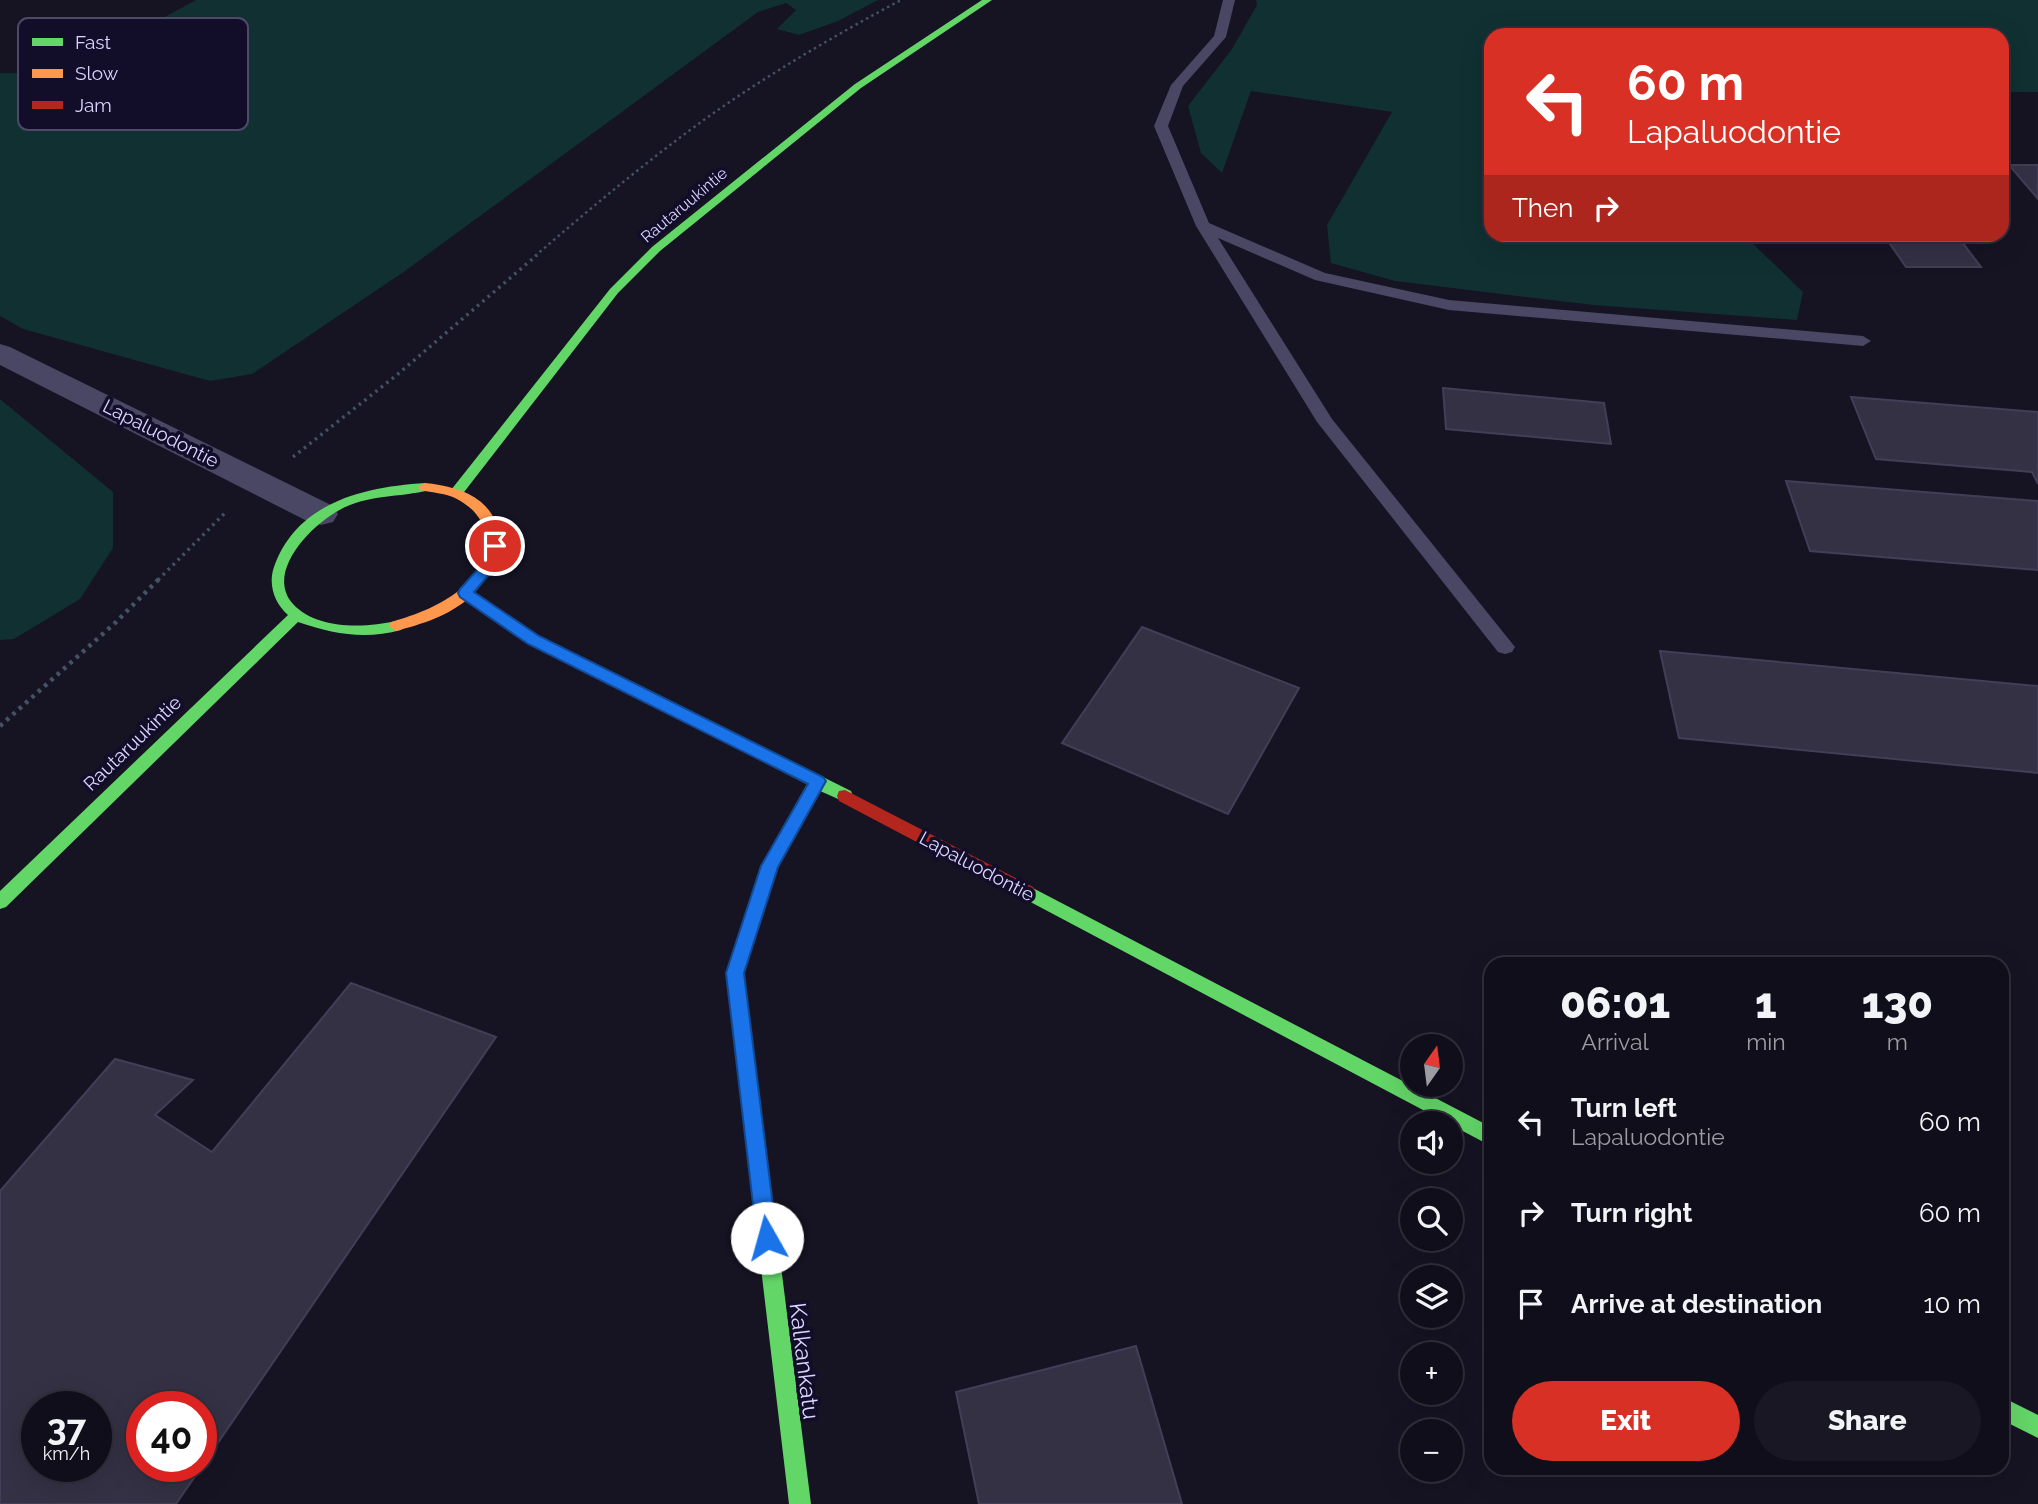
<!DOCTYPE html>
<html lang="en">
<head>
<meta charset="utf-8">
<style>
  :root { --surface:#100e1a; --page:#191723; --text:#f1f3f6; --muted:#9c9ca2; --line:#302e39; --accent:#d93025 }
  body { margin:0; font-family:Raleway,sans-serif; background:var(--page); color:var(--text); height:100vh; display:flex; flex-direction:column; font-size:26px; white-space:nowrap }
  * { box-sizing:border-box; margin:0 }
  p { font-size:23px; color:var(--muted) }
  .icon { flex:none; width:38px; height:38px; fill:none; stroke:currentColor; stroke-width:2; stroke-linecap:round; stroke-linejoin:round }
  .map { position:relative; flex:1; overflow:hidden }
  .side { position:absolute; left:1484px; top:957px; width:525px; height:518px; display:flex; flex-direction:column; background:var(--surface); border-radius:21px; box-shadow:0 7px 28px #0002,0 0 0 2px var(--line) }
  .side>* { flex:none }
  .banner { position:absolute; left:1484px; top:28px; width:525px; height:214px; border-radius:21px; box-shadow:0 7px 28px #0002,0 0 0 2px var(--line); background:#d93025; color:#fff; overflow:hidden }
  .needle { width:46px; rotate:14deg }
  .tools { position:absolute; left:1400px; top:1034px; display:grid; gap:14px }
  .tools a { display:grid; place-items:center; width:63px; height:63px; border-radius:50%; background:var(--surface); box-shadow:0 7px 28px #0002,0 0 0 2px var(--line); font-size:35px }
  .speed { position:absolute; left:21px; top:1391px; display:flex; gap:14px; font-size:35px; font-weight:700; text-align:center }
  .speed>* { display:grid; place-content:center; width:91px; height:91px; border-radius:50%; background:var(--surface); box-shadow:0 7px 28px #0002,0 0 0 2px var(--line); line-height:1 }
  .speed small { font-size:18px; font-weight:400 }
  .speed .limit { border:10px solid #d22; background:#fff; color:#111 }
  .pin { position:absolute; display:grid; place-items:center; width:60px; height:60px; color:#fff; margin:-30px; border:4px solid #fff; border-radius:50%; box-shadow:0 2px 7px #0007 }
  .me { position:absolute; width:77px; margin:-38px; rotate:353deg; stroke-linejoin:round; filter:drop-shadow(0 0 5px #0008) }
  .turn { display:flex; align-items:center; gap:24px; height:147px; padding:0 28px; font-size:32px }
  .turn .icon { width:91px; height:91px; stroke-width:2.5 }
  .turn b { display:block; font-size:49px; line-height:60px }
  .then { display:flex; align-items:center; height:66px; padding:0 28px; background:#0003; gap:14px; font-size:26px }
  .eta { display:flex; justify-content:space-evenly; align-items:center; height:119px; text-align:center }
  .eta b { font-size:42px; font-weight:800; line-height:49px }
  .primary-button { display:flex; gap:14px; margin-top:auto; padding:14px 28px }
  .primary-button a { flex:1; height:80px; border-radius:42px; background:var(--accent); color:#fff; font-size:28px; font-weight:800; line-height:80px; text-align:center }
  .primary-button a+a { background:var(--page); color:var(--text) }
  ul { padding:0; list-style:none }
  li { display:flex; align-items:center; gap:21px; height:91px; padding:0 28px }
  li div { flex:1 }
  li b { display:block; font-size:26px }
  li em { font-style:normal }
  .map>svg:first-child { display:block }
  .green { fill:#103031 }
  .building { fill:#343145; stroke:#433e57; stroke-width:2; fill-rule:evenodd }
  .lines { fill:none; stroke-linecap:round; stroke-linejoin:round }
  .path-far2 { stroke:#435264; stroke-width:2.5; stroke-dasharray:2.5 3.5; stroke-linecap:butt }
  .path-far1 { stroke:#435264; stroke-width:3.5; stroke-dasharray:2.5 4.5; stroke-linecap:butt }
  .path { stroke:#435264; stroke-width:4.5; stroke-dasharray:3.5 5; stroke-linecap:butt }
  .lane { fill:#494764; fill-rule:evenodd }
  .street { fill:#494764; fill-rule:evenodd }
  .fast { fill:#63d668; fill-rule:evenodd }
  .slow { fill:#ff974d; fill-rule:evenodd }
  .jam { fill:#b3261e; fill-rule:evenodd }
  .route { fill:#1a73e8; stroke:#114b97; stroke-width:2 }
  .labels { text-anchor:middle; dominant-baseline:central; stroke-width:7; stroke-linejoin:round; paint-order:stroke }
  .far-street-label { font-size:16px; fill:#dbd5ff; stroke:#120d29 }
  .street-label { font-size:19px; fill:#dbd5ff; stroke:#120d29 }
  .near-street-label { font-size:23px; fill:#dbd5ff; stroke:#120d29 }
  .key { fill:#120d29; stroke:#4e4969; stroke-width:2 }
  .key-label { font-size:19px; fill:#dbd5ff }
</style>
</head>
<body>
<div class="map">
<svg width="2038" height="1504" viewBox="0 0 2038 1504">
  <rect width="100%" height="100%" fill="#161323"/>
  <path class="green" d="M196,0H878L838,21L799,35L777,29L796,10L786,3L758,12L405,271L252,374L210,381L23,329L0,316V73H25L139,31Z
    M1256,0H2038V92H2002V35H1491V234L1744,235L1803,292L1797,320L1593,305L1395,281L1331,263L1327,225L1392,112L1251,91L1222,173L1201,153L1188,106L1232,49L1257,5Z
    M0,399L113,492V548L80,599L14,639L0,640Z"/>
  <path class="building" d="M2009,165H2038V199Z
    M1883,234H1956L1981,267H1906Z
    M1443,388L1604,403L1611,444L1446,429Z
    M1851,397L2038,412V484L2032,472L1876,459Z
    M1786,481L2038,501V570L1810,551Z
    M1142,627L1299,688L1228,814L1062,743Z
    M1660,651L2038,686V773L1679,738Z
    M351,983L496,1037L176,1504H0V1191L115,1059L193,1080L155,1115L212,1152ZM37,1407H96V1466H37ZM142,1407H201V1466H142Z
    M1136,1346L1182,1504H979L956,1392Z"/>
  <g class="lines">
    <path class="path-far2" d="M535,256C598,202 662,148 731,101C786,64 843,31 901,0"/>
    <path class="path-far1" d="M293,457L398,374L537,255
      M158,580L227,511"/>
    <path class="path" d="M0,726L115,623L160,578"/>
    <path class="lane" d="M1223,0H1235L1226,37L1183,86L1168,126L1209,223L1325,273L1449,300L1863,336L1871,341L1863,346L1449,310L1315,280L1218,238L1332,419L1515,647L1512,652L1505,654L1498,652L1317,422L1196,226L1154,126L1171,85L1214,36Z"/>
    <path class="street" d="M0,344L10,347L333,506L338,514L333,522L321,525L309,522L0,365Z"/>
    <path class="fast" d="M982,0H992L861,88L660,251L618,293L461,496H451V490L610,289L652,247L855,84Z
      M425,483L432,487L430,490C398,498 365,494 336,512C310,527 265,573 293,604C317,630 365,628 396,621L403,626L401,630C365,640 333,634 298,622L6,907L0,909V891L288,615C274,603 268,584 274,567C297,502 364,487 425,483Z
      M465,588L539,636L823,777L851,791L853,796L851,801L845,802L820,791L777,867L744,973L811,1504H789L726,973L761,866L807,784L529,644L460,597L458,593L460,589Z
      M1027,885L1491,1127V1146L1021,897L1018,892L1021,887Z
      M2002,1397L2038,1415V1438L2002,1420Z"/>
    <path class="slow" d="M425,483C444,485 465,489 481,502C513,529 496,573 470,597C449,616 422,624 396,631L389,626L391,622C430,611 488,588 485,537C484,519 473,508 457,499C446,493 433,493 420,490L418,487Z"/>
    <path class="jam" d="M845,790L1033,887L1036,892L1033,897L1027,899L1021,897L839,801L837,796L839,791Z"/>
  </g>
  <path class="route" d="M495,541L502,546L493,570L474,592L539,636L823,777L826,781L778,867L744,973L777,1238L774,1246L767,1248L760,1246L757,1238L726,973L761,866L808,784L528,644L460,597L458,593L460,589L479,568L490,542Z"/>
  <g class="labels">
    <g class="far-street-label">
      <text transform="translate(684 205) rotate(-40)">Rautaruukintie</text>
    </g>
    <g class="street-label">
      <text transform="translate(161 433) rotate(27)">Lapaluodontie</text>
      <text transform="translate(132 743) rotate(-44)">Rautaruukintie</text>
      <text transform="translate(977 866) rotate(28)">Lapaluodontie</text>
    </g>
    <g class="near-street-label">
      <text transform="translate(805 1361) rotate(83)">Kalkankatu</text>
    </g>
  </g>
  <rect x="18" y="18" width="230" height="112" rx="10" class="key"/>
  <rect x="32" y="38" width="31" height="8" fill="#63d668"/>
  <rect x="32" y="69" width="31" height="9" fill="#ff974d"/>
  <rect x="32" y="101" width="31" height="8" fill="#b3261e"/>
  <g class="key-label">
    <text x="75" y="49">Fast</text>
    <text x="75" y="80">Slow</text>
    <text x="75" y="112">Jam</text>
  </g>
</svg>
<div class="tools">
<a><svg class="needle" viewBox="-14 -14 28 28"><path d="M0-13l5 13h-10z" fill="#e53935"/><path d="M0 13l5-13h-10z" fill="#9c9ca2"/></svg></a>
<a><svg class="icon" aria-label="sound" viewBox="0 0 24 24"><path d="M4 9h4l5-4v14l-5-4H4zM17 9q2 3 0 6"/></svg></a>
<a><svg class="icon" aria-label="search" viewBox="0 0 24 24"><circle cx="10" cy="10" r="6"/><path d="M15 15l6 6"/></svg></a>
<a><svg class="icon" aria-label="layers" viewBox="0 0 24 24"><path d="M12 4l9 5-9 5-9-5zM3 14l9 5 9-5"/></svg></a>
<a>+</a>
<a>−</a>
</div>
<div class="speed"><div>37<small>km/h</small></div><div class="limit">40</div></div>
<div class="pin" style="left:495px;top:546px;background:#d93025"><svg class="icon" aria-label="arrive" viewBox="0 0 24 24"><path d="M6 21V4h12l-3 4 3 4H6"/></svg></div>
<svg class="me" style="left:767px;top:1238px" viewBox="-20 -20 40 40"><circle r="19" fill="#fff"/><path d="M0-13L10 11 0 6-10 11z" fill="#1a73e8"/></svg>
<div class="banner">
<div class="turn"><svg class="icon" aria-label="left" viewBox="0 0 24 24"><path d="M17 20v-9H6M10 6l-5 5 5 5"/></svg><div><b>60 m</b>Lapaluodontie</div></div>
<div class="then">Then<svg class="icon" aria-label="right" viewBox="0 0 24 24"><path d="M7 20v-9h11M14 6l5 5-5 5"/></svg></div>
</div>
<section class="side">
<div class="eta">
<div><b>06:01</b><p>Arrival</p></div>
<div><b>1</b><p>min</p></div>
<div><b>130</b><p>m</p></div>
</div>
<ul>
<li><svg class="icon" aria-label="left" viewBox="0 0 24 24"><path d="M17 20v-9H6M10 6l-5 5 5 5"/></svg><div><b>Turn left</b><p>Lapaluodontie</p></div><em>60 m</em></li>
<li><svg class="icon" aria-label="right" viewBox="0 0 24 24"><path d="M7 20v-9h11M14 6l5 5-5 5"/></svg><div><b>Turn right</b></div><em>60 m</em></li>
<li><svg class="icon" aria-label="arrive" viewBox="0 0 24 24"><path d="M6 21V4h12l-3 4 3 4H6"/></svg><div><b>Arrive at destination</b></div><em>10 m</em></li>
</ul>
<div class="primary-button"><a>Exit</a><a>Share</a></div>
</section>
</div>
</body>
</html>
